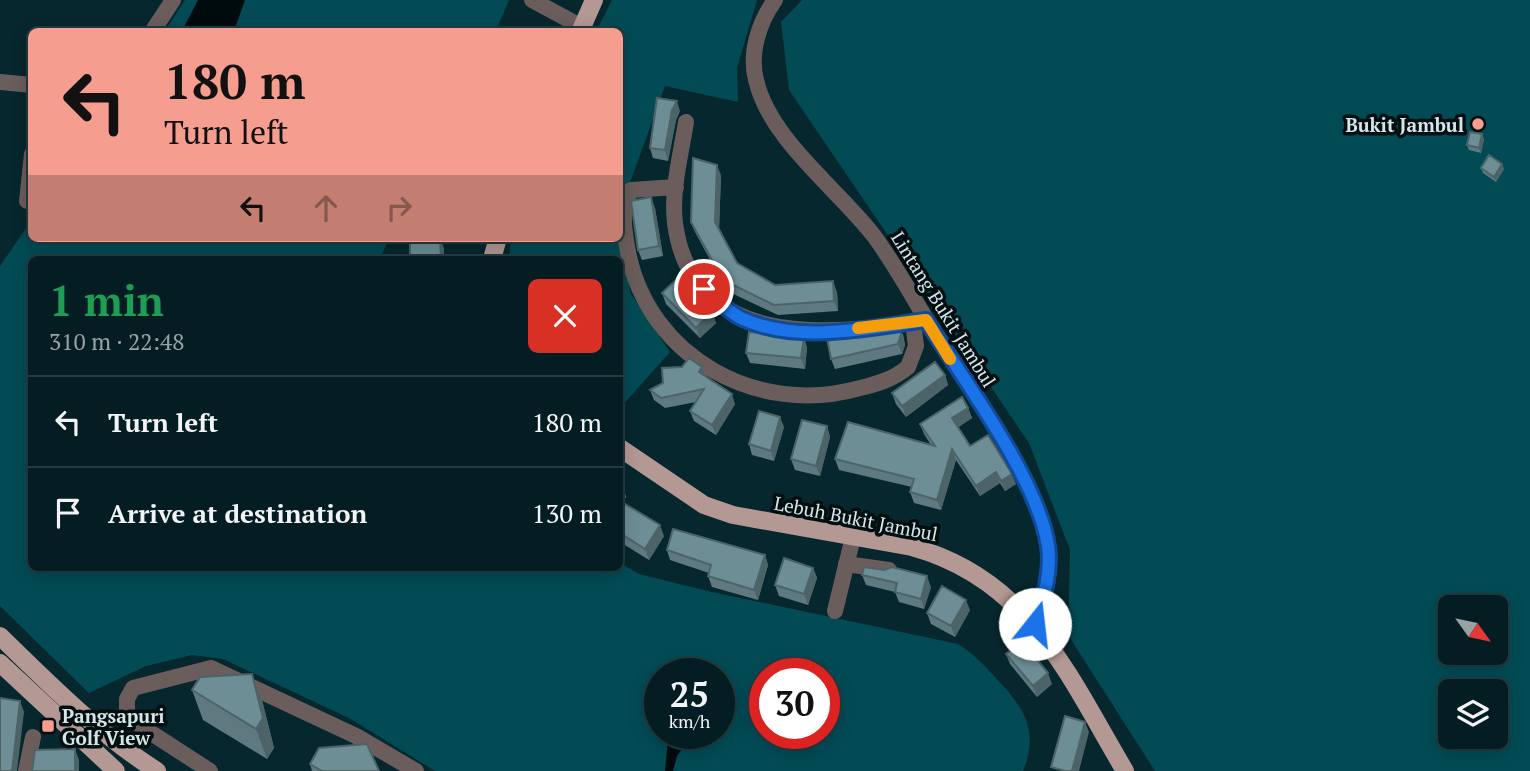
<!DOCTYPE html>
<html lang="en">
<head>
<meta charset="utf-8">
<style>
  :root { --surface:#041d22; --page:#122a2f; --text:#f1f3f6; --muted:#97a2a5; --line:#253b40 }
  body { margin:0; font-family:"PT Serif",serif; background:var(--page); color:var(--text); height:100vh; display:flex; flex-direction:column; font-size:26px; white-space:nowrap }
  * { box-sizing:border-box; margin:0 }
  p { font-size:23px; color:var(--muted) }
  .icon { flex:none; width:38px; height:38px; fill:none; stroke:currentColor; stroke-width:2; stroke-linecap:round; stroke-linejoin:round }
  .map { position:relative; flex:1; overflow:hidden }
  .side { position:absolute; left:28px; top:256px; width:595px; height:315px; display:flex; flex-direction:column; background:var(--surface); border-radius:10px; box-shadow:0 4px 18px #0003,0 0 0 2px var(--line) }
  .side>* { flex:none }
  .hud { position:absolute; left:28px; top:28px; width:595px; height:214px; border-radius:10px; box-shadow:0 4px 18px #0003,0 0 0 2px var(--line); background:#f59d8e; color:#111; overflow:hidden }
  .needle { width:46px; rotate:123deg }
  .controls { position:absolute; left:1438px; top:595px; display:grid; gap:14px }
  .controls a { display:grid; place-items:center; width:70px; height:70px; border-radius:10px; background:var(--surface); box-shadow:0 4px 18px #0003,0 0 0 2px var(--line); font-size:35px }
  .speed { position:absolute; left:644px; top:658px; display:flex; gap:14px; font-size:35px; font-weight:700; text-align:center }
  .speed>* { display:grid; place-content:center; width:91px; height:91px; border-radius:50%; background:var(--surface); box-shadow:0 4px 18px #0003,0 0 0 2px var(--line); line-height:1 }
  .speed small { font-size:18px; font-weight:400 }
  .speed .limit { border:10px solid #d22; background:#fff; color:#111 }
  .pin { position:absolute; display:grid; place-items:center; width:60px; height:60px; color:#fff; margin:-30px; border:4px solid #fff; border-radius:50%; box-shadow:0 2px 7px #0007 }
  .me { position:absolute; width:77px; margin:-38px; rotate:16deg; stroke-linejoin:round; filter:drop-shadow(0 0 5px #0008) }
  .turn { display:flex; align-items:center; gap:24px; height:147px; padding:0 21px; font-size:32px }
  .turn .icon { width:91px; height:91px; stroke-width:2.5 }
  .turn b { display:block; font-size:49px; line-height:60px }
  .lanes { display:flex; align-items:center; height:66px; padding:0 21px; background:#0003; justify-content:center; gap:35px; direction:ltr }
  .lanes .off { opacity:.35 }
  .round { display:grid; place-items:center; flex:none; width:74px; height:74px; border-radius:10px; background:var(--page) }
  .summary { display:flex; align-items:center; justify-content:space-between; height:119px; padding:0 21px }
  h1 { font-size:42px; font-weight:700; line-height:52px; color:#1e9e55 }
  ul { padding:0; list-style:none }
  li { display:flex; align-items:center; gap:21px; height:91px; padding:0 21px; border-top:2px solid var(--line) }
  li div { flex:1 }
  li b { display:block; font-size:26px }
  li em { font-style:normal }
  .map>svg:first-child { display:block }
  .green { fill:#024b55; fill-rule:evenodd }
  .water { fill:#000b0e }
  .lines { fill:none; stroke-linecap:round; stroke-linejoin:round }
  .minor { stroke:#6a5d5b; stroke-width:16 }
  .major { stroke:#b39894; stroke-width:18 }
  .wall { fill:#5e7a80 }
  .shaded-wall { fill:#4c6368 }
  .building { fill:#6d8e95; stroke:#4c6368; stroke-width:2 }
  .route-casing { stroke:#114b97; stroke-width:18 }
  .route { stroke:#1a73e8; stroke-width:12 }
  .slow { stroke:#f59e0b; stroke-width:12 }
  .poi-dot { fill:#f59d8e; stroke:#030e10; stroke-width:2.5 }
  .labels { text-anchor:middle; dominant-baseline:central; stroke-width:7; stroke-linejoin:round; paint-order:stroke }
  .poi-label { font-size:19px; font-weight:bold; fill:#d5e6e9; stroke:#030e10; text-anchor:end }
  .street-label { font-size:19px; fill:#d5e6e9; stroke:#030e10 }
</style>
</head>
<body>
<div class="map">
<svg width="1530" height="771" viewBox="0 0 1530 771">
  <rect width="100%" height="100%" fill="#06272d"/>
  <path class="green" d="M185,0H509L496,31L164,32Z
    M612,0H757L737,68L738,102L665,86L620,210V32H596Z
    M802,0H1530V771H1155L1068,635L1070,550L1029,443L789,90L781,22ZM1451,607H1496V653H1451ZM1451,691H1496V737H1451Z
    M31,221L32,238H390L379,259H32V567H620V563L639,574L712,592L958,644C973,653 984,665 995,677C1023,707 1040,729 1023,771H435L349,718L223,659L192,655L146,666L89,693L0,606V266ZM660,674H719V733H660ZM765,674H824V733H765Z
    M511,238H620L631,294L670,352L620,408V259H509Z"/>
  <path class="water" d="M198,0H245L234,31H182Z
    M674,733H694L677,756L673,771H665L668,739Z"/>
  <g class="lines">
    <path class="minor" d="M532,0L582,27
      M775,0C759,22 749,53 756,80C770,140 838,189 874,236C897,267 916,303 936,336C972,393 1039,480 1048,546C1052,573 1043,599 1035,624
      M152,32L173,0
      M0,82L32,85
      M686,122C681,154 671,190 675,223C691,346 822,337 914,322
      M676,187L631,190C620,212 624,229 628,252C649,358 758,417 860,388C877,384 894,379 908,367L916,346L913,322
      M27,201L32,154
      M846,564L889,570
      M835,611L853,537
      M26,771L33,737
      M210,771L142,727L127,714V699L133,688L211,668L356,736L416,771"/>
    <path class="major" d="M580,32L594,0
      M492,259L498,238
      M620,448L704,505L733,515L912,547C1029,579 1068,675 1125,771
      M0,636C50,685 98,733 157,771
      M0,663L116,771"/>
  </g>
  <path class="wall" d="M680,111L676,120L668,161L653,158L650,148Z
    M1484,139L1481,153L1469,150L1467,145Z
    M1481,168L1504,169L1496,182L1483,173Z
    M721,175L719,229L737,263L775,285L837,292L838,311L778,315L727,291L695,232L691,222Z
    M655,208L663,256L642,260L638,250Z
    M662,293L712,312L716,323L700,338L666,304Z
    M903,334L905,345L902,354L835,369L831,359Z
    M804,337L807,348L805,369L750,363L746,353Z
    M702,367L705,376L735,404L716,435L694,421L690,411L696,402L665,408L654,400L650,390Z
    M945,375L948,385L906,417L896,404L892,393Z
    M968,408L972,418L958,427L970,446L1016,484L1005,491L1000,483L980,496L956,460L941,510L914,503L910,492L912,487L839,470L835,459L931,445L924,434L920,424Z
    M827,426L830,437L820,476L795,470L791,459Z
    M784,427L774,461L752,455L749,444Z
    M620,484L623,486L626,497L623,502L664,536L649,560L620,542Z
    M667,550L765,555L768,565L758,600L712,587L708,576L709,573L670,560Z
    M813,568L817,578L808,605L779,596L775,585Z
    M862,575L931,587L924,609L899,602L895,592L866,585Z
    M970,610L955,637L931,624L927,613Z
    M1006,654L1052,684L1037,697L1010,664Z
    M252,674L263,704L274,748L267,759L203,720L192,690Z
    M310,764L379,771H312Z"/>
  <path class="shaded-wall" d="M677,101L680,111L676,120L668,161L665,150L672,110Z
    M1482,134L1484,139L1481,153L1479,148Z
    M1502,164L1504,169L1496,182L1494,177Z
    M717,165L721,175L719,232L715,222Z
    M651,197L655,208L663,256L659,246Z
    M440,238L444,248V259H441Z
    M833,281L837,292L838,311L834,301Z
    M712,312L716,323L700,338L696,328Z
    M899,323L905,345L902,354L898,344Z
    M804,337L807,348L805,369L801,358Z
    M702,367L706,378L699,372Z
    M945,375L948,385L906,417L902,406Z
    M732,394L735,404L716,435L712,425Z
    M968,408L972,418L956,429L952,418Z
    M780,417L784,427L774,461L771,451Z
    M827,426L830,437L820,476L816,466Z
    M952,449L956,460L941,510L937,500Z
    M996,472L1000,483L980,496L976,486Z
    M1012,474L1016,484L1005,491L1001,481Z
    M623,486L626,497L620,507V491Z
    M660,525L664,536L649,560L645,549Z
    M765,555L768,565L758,600L754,590Z
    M813,568L817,578L808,605L804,594Z
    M927,576L931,587L924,609L921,599Z
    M966,600L970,610L955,637L951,626Z
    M1048,673L1052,684L1037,697L1033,686Z
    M252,674L263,704L274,748L267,759L256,729Z
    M20,701L24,712L17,771H12Z
    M1085,722L1089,732L1079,771H1072Z
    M75,749L79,760V771H75Z"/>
  <path class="building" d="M657,98L677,101L672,110L665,150L650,148Z
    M1470,132L1482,134L1479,148L1467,145Z
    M1489,155L1502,164L1494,177L1481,168Z
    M693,158L717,165L715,222L737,263L775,285L833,281L834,301L774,305L723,280L691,222Z
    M651,197L659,246L638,250L631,201Z
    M410,238H440L441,259H458H410Z
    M679,277L712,312L696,328L662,293Z
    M899,323L901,334L898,344L831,359L827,338Z
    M749,332L804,337L801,358L746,353Z
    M689,358L702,367L699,372L732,394L712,425L690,411L704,389L661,398L650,390L663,383L662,368L682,367Z
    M935,362L945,375L902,406L892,393Z
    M962,397L968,408L952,418L970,446L988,435L1012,474L1001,481L996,472L976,486L952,449L937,500L910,492L914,479L835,459L848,422L935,446L920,424Z
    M759,411L780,417L771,451L749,444Z
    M802,420L827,426L816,466L791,459Z
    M620,501L660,525L645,549L620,533Z
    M673,529L765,555L754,590L708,576L711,565L667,550Z
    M784,558L813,568L804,594L775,585Z
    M864,567L884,570L892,567L927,576L921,599L895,592L897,583L862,575Z
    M942,586L966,600L951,626L927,613Z
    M1022,641L1048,673L1033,686L1006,654Z
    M252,674L263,718L256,729L192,690L200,677Z
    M0,698L20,701L12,771H0Z
    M1065,716L1085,722L1072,771H1065L1051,767Z
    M367,744L379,771H322L310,764L319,748Z
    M75,749V771H32L35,750Z"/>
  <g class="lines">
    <defs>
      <path id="route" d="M704,289C716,299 729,313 743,319C798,344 870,328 926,320C963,379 1038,479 1048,546C1052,573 1043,599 1035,624"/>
    </defs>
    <use href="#route" class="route-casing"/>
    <use href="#route" class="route"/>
    <path class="slow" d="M858,328L926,320L950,359"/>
  </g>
  <g class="poi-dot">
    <circle cx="1478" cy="124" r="7"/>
    <rect x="41" y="719" width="14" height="14" rx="3.5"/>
  </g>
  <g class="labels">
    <g class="poi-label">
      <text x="1464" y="124">Bukit Jambul</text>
      <text x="62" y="715" text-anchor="start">Pangsapuri<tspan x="62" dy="22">Golf View</tspan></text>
    </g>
    <g class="street-label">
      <text transform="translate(944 309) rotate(58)">Lintang Bukit Jambul</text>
      <text transform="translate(856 518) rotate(11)">Lebuh Bukit Jambul</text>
    </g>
  </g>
</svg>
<div class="controls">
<a><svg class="needle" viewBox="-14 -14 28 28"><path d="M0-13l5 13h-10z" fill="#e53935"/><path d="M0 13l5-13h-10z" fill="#97a2a5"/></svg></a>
<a><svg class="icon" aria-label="layers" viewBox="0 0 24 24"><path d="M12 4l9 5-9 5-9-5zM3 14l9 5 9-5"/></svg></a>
</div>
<div class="speed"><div>25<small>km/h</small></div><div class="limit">30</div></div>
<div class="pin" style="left:704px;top:289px;background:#d93025"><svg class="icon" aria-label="arrive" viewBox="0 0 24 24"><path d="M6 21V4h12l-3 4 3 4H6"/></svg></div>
<svg class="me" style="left:1035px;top:624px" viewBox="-20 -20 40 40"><circle r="19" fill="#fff"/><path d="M0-13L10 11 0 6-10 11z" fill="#1a73e8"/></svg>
<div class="hud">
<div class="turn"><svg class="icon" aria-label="left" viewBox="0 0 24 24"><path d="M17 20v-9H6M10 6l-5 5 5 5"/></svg><div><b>180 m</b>Turn left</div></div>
<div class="lanes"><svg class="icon" aria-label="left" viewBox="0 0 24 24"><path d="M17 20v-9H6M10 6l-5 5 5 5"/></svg><svg class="icon off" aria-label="ahead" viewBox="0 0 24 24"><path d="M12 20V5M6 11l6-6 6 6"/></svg><svg class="icon off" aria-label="right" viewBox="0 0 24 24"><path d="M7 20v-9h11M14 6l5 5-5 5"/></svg></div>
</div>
<section class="side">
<div class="summary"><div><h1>1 min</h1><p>310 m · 22:48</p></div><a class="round" style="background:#d93025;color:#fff"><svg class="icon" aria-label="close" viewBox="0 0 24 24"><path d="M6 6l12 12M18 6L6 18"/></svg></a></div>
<ul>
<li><svg class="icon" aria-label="left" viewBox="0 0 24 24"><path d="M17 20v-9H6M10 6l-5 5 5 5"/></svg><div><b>Turn left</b></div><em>180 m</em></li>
<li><svg class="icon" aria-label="arrive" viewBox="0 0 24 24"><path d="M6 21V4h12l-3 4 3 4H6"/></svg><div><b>Arrive at destination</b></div><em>130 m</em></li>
</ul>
</section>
</div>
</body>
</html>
